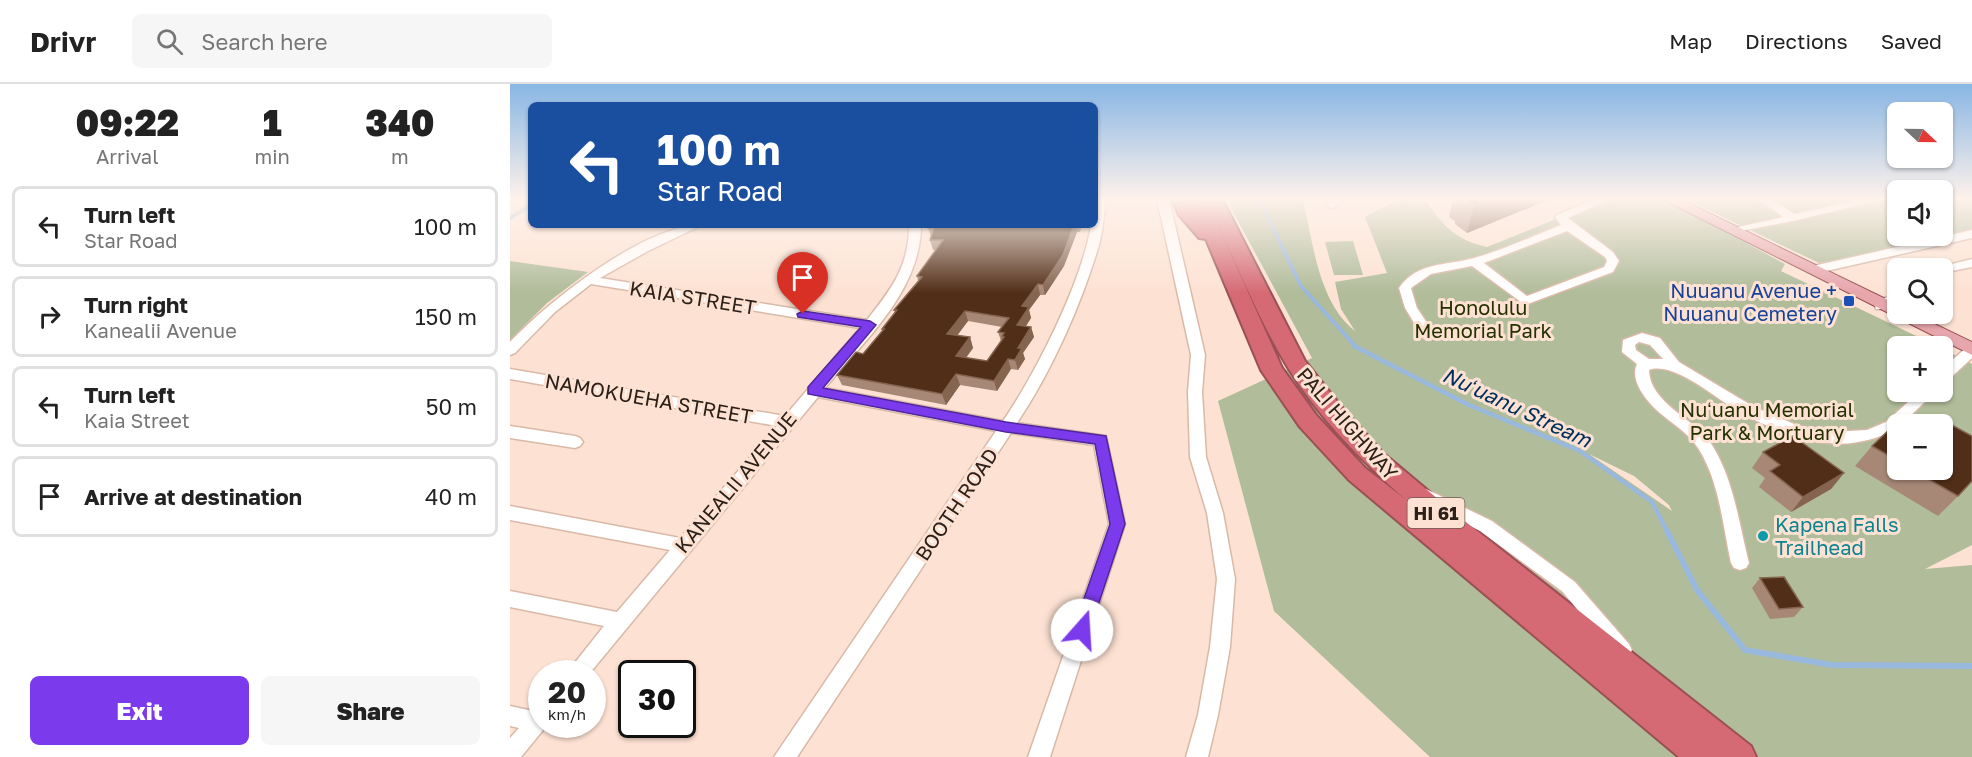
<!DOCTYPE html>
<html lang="en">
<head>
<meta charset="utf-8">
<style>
  :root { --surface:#fff; --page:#f6f6f6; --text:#222; --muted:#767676; --line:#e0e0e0; --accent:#7c3aed }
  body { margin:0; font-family:"Golos Text",sans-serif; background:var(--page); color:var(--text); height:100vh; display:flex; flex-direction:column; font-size:22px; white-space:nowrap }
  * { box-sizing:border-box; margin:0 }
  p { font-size:20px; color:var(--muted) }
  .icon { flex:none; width:33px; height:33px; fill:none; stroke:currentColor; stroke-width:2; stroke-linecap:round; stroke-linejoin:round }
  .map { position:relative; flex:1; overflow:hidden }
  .details { display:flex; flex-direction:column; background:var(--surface); width:510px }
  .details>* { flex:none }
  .hud { position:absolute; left:18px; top:18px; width:570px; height:126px; border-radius:9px; box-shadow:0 2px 4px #0004; background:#1a4fa0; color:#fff; overflow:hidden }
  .needle { width:39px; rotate:112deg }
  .tools { position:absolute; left:1377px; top:18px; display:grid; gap:12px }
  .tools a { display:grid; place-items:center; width:66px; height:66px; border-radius:9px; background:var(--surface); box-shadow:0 2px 4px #0004; font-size:30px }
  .speed { position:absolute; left:18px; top:576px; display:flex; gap:12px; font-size:30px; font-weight:700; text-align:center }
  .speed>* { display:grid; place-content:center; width:78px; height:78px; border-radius:50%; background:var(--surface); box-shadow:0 2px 4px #0004; line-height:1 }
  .speed small { font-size:15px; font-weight:400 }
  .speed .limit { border:3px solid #111; border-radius:9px; background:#fff; color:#111 }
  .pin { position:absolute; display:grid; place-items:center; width:51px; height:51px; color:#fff; margin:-62px -26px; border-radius:50% 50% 50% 0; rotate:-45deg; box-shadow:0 0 6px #0007 }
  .pin .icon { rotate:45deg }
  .me { position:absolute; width:66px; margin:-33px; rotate:19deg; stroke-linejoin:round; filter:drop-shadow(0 0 4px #0008) }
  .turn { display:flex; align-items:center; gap:21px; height:126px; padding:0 30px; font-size:27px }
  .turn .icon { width:78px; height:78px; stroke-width:2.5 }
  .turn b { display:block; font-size:42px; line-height:51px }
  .eta { display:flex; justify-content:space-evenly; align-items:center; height:102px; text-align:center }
  .eta b { font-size:36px; font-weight:800; line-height:42px }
  .action { display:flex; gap:12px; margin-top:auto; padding:12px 30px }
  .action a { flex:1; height:69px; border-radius:9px; background:var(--accent); color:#fff; font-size:24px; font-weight:800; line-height:69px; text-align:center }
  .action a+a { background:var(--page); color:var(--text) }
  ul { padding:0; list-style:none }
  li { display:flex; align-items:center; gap:18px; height:81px; margin:0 12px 9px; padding:0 18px; border:3px solid var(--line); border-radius:9px }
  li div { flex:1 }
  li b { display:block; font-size:22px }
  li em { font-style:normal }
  header { display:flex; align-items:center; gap:36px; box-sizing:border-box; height:84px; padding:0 30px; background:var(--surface); border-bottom:2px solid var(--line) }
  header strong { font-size:28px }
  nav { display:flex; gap:33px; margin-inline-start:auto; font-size:21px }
  .search { width:420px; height:54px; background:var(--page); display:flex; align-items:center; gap:15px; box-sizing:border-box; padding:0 21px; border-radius:9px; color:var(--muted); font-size:22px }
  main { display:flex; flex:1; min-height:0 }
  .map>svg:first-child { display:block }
  .green { fill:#b0bc9a; fill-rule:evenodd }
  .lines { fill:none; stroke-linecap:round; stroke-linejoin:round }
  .stream-far2 { stroke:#99b8dd; stroke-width:4 }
  .stream-far1 { stroke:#99b8dd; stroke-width:4.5 }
  .stream { stroke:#99b8dd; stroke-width:6 }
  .minor-casing { stroke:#d9b8a6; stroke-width:3 }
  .major-casing { stroke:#9a5054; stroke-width:2 }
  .highway-casing { stroke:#9a5054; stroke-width:4 }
  .minor { fill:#fff; fill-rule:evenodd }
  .major { fill:#e6a6ac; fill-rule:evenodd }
  .highway { fill:#d56a74; fill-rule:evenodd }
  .wall { fill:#a78876; fill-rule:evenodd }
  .shaded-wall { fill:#856450 }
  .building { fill:#512e18; stroke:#856450; stroke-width:1.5; fill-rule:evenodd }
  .route { fill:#7c3aed; stroke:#51269a; stroke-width:1.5 }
  .transit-dot { fill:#1a4fb4; stroke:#fde2d3; stroke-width:2 }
  .culture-dot { fill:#0f9aa8; stroke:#fde2d3; stroke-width:2 }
  .labels { text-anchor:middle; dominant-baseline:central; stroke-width:6; stroke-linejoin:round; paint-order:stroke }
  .shield { fill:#fde2d3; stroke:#6b5a51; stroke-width:1.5 }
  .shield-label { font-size:18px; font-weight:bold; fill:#2c2019 }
  .transit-label { font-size:20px; fill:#164399; stroke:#fde2d3; text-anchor:end }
  .street-label { font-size:20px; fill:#2c2019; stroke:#fde2d3 }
  .park-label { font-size:20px; fill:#253100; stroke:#fde2d3 }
  .culture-label { font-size:20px; fill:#0d838f; stroke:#fde2d3; text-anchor:start }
  .water-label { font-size:21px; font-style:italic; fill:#002e5a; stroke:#fde2d3 }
</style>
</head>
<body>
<header>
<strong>Drivr</strong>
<div class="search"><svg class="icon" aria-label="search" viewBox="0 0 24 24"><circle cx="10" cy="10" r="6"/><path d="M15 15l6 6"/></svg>Search here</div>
<nav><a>Map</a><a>Directions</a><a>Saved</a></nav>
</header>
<main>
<section class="details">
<div class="eta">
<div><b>09:22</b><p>Arrival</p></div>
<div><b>1</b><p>min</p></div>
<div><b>340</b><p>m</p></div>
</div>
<ul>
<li><svg class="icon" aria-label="left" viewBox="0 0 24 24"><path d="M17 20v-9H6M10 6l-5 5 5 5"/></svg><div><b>Turn left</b><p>Star Road</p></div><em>100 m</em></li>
<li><svg class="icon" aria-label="right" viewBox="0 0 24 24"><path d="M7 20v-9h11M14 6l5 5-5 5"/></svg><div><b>Turn right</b><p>Kanealii Avenue</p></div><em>150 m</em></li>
<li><svg class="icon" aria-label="left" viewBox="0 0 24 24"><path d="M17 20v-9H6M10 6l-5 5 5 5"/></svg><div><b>Turn left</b><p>Kaia Street</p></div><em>50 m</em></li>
<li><svg class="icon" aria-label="arrive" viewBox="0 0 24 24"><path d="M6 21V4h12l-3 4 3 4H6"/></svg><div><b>Arrive at destination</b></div><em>40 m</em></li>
</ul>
<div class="action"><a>Exit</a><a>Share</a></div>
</section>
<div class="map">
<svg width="1462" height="673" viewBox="0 0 1462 673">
  <rect width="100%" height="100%" fill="#fde2d3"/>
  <path class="green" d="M718,115H793C803,158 808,218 845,247L831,225L825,198L877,189L855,133L886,117L917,118C934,143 946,156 977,163L1095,115H1156L1275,180L1271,187L1427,262H1388V308H1432L1433,265L1462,280V461L1415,485L1462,481V673H920L764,527L708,317L802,274L722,126ZM1388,340H1432V386H1388ZM1079,370L1124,392L1159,421L1162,427Z
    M1175,115H1387L1388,152H1432L1433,115H1462V150L1309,179Z
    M843,157L853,191H824L815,158Z
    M0,177L78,188L37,219L0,256Z"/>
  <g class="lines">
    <path class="stream-far2" d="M749,115L791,202L847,264
      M0,134L21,121"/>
    <path class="stream-far1" d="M844,262L959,321L1070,367L1142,418L1157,447"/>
    <path class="stream" d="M1156,445L1187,506L1235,566L1322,581L1462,582"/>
    <defs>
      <path id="minor" d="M585,115H596C594,130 593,147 589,161C571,221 542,287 507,339L596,352L615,440L540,673H518L599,440L584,361L501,349L287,673H264L486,347L308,313L79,590H56L94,542L0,523V507L107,528L160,466L0,436V422L170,454L267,342L0,295V285L275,332L350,244L81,200L45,228L5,269L0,271V258C39,217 134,141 192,141L138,167L90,194L357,236C382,204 399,183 399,141H411C411,207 354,257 315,304L493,337C526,289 572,198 581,141H585Z
        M647,115H659L695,271L692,308L696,373L713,429L725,495L720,563L708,631L698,673H676L688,631L700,563L707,495L697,429L680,373L678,308L681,271Z
        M819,115H830L826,123L822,124L816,121Z
        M1085,115H1100L1058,134L1103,168L1109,177L1103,188L1015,221L962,182L921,190L901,204L907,224L926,252L919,256L914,255L895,224L889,204C908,177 936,182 964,174C993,166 1023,152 1051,141L1045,133L1047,131ZM1057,147L1095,173L1097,177L1094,183L1017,212L974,179Z
        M1248,115H1261L1285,130L1353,115H1374L1283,137L1219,149V145L1273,133Z
        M1462,146V154L1303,190L1297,186L1303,182Z
        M1462,175V183L1432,189V184H1426Z
        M1388,207V217L1376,225H1366L1365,222L1366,219Z
        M1132,249L1150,254L1169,278L1244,323L1289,342L1320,348L1357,346L1376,338L1409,308H1425L1392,340H1388L1386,346C1365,355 1343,362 1319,359C1290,357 1262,344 1236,332C1212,320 1165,276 1139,286C1140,320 1185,334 1202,361C1224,396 1229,440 1239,479L1236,484L1230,486L1224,484L1221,479C1212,439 1209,390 1183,357C1170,342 1151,333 1138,317C1130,307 1121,293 1127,280L1112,268L1113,256ZM1129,258L1140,261L1153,275H1139L1126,266L1125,261Z
        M1462,261V274L1437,297L1432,299V285L1457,263Z
        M0,342L65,352L70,354L73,358L70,362L65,364L0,354Z
        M916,405L982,437L1065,498L1119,560L1122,566L1119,572L1112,575L1105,572L1053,508L970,447L910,416L908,411L910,406Z
        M0,622L23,627L32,622V640H38L11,673H0V654L9,644L0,642Z"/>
      <path id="major" d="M1152,115H1170L1388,221V230H1404L1462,258V271Z"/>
      <path id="highway" d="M662,115H678L685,128L680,115H712L795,277L829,320L873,369L947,431L1241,662L1246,673H1169L839,396L790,343L751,286L696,155L689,154L669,131ZM703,130C726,179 750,238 777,282C808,333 851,376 895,415L855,384L806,331L772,284Z"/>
    </defs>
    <use href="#minor" class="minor-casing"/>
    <use href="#major" class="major-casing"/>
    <use href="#highway" class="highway-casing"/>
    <use href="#minor" class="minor"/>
    <use href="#major" class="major"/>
    <use href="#highway" class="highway"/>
  </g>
  <path class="wall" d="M943,115H1040L957,149L945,140V137L939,133Z
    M419,141H572L570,148H567L554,182L535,211H530L519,226L521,234L516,242L521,243L524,253L513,269L515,275L508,286L501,285L487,307L450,301L436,321L332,301L327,291L353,270L372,247V245L385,229L384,226L408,197L407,192L426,166H423L420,156L421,153L418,144ZM458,237L492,243L488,248L491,257L477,277L456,274L463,264L460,253L447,251Z
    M1388,349V386H1432L1448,412L1428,432L1345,382L1362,362Z
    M1253,368L1334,389L1321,405L1281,428L1249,403L1255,394L1242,384Z
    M1250,494L1293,523L1284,533L1260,535L1242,504Z"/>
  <path class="shaded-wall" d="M978,115H1040L957,149L964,121Z
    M564,141H566L567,148L554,182L535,211L533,201Z
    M528,200L530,211L519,226L521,234L510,251L507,241L512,222Z
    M455,227L458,237L441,260L437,250Z
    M521,243L524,253L513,269L515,275L508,286L505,276L508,264Z
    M460,253L463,264L449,283L446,272Z
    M498,275L501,285L487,307L484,297Z
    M446,290L450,301L436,321L432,310Z
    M1334,389L1321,405L1281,428L1293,413Z"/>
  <path class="building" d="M955,115H978L964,121Z
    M419,141H564L553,171L533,201L528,200L512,222L519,223L507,241L521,243L508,264H512L505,276L498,275L484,297L446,290L432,310L327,291L346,268L353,270L374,245H372L387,226H384L412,193L407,192L433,156H420L424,144H418ZM455,227L499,234L488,248L494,249L492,252L494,253L477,277L446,272L460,253L437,250Z
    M1429,334L1462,352V397L1448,412L1402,386H1432V340H1423Z
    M1380,345L1388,349V377L1362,362Z
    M1283,352L1334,389L1293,413L1260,387L1270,381L1253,368Z
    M1274,493L1293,523L1269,525L1250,494Z"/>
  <linearGradient id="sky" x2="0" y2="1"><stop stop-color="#88b6e4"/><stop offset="0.55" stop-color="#fef2eb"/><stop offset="1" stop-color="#fef2eb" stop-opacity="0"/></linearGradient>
  <rect width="1462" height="209" fill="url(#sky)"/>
  <path class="route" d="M293,227L360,237L366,241L313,304L496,338L596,352L615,440L578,552L572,554L566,552L563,546L600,440L585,360L496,348L298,310V303L351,243L288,233L287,230Z"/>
  <rect class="transit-dot" x="1333" y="211" width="12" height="12" rx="3"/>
  <circle class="culture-dot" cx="1253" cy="452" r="6"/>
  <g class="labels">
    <rect class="shield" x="897.5" y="414" width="57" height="30" rx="4.5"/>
    <g class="shield-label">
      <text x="926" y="429">HI 61</text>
    </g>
    <g class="transit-label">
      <text x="1327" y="206">Nuuanu Avenue +<tspan x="1327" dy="23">Nuuanu Cemetery</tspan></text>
    </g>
    <g class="street-label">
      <text transform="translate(183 213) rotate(9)">KAIA STREET</text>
      <text transform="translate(139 314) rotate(10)">NAMOKUEHA STREET</text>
      <text transform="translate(838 339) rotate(49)">PALI HIGHWAY</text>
      <text transform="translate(225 398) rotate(-50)">KANEALII AVENUE</text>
      <text transform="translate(446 420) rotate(-56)">BOOTH ROAD</text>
    </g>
    <g class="park-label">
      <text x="973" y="223">Honolulu<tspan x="973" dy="23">Memorial Park</tspan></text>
      <text x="1257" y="325">Nuʻuanu Memorial<tspan x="1257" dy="23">Park &amp; Mortuary</tspan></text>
    </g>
    <g class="culture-label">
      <text x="1265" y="440">Kapena Falls<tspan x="1265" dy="23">Trailhead</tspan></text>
    </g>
    <g class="water-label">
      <text transform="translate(1007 323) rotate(25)">Nuʻuanu Stream</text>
    </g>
  </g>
</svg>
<div class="tools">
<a><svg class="needle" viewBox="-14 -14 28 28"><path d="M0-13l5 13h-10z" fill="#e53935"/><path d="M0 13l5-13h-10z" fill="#767676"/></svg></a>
<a><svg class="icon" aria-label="sound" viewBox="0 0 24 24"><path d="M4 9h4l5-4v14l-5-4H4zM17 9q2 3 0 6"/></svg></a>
<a><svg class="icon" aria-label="search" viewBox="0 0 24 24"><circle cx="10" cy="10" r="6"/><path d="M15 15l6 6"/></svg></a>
<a>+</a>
<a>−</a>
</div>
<div class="speed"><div>20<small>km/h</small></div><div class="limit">30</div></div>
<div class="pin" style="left:293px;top:230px;background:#d93025"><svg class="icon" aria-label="arrive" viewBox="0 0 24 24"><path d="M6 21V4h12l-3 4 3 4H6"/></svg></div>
<svg class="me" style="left:572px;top:546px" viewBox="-20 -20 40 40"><circle r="19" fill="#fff"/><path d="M0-13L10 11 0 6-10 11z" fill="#7c3aed"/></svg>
<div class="hud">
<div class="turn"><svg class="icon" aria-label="left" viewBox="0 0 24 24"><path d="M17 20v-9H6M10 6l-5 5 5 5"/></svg><div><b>100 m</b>Star Road</div></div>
</div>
</div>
</main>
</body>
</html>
